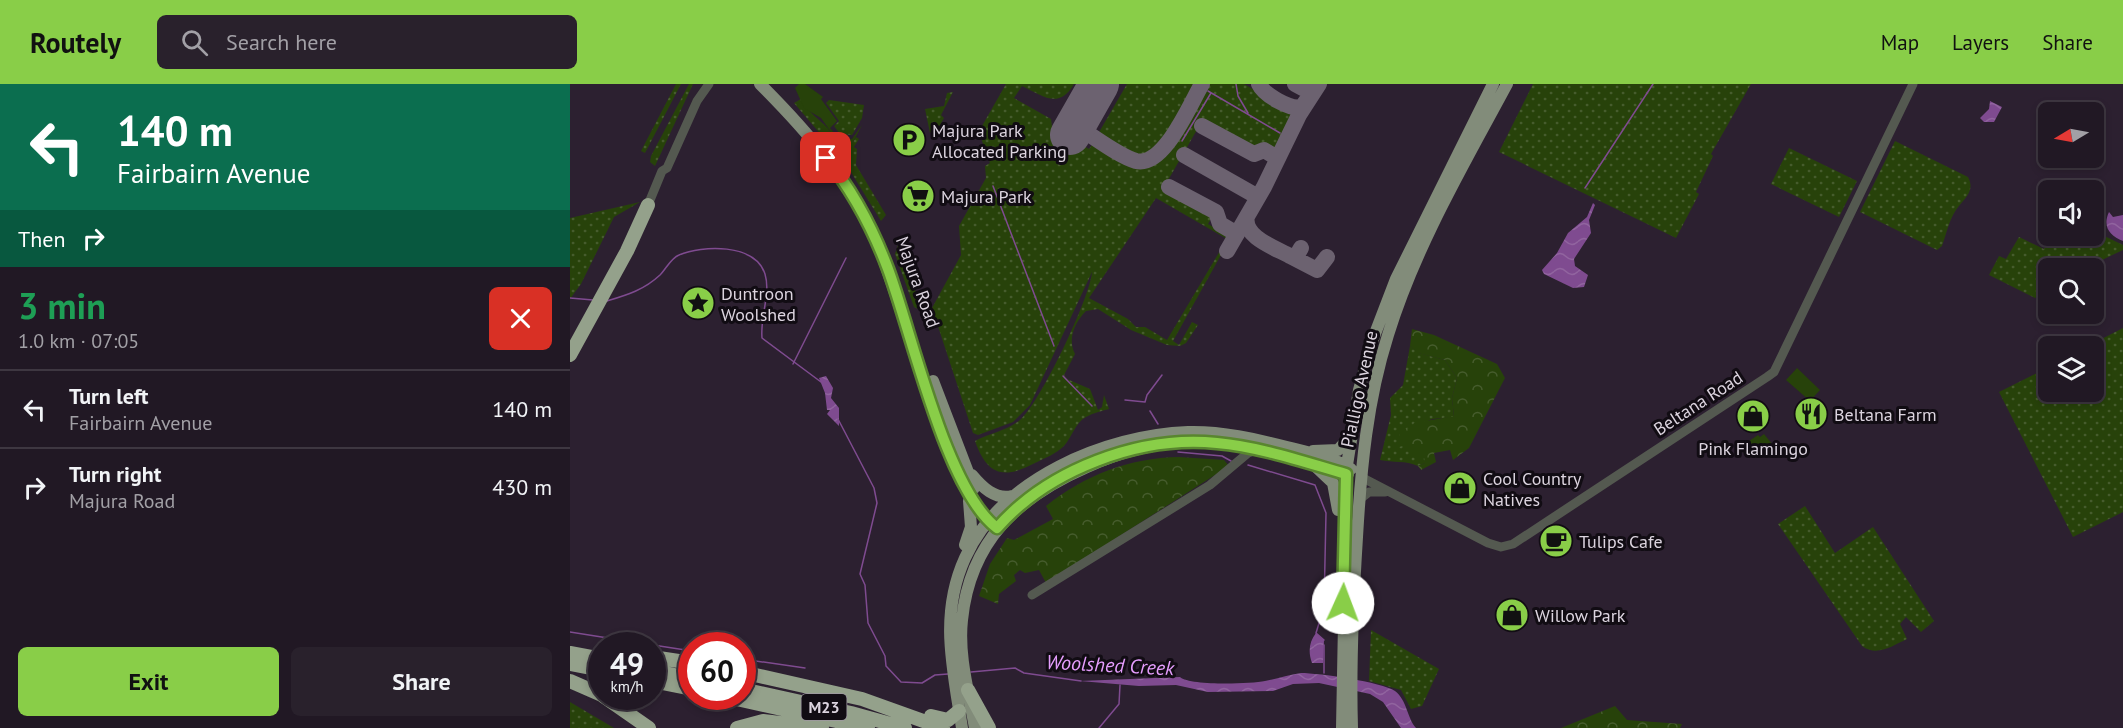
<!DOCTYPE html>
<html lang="en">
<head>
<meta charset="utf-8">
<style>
  :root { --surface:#211824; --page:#29212c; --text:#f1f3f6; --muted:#a2a0a6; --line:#3e3741; --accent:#89ce48 }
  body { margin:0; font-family:"PT Sans",sans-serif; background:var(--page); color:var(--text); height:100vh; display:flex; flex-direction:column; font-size:22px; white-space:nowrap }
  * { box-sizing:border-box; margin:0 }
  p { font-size:20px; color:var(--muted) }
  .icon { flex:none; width:33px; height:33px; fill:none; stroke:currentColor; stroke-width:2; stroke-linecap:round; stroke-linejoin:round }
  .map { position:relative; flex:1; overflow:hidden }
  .drawer { display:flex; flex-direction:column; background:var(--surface); width:570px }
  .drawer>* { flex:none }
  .banner { background:#0b6e4f; color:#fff; overflow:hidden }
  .needle { width:39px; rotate:260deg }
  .tools { position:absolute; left:1468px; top:18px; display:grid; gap:12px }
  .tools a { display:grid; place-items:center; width:66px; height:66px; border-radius:9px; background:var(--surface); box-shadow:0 3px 9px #0003,0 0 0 2px var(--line); font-size:30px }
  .speed { position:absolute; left:18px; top:548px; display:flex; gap:12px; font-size:30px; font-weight:700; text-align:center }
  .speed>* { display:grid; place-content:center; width:78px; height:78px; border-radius:50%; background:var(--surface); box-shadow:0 3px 9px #0003,0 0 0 2px var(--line); line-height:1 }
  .speed small { font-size:15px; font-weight:400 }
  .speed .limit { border:9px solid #d22; background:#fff; color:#111 }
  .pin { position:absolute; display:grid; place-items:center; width:51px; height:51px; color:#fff; margin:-26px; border-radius:12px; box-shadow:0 3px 9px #0006 }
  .me { position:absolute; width:66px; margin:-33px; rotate:2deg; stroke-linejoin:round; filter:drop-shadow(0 0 4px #0008) }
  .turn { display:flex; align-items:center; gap:21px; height:126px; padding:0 18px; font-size:27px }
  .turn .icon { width:78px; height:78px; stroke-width:2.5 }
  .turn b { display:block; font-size:42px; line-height:51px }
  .then { display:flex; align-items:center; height:57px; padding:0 18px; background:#0003; gap:12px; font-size:22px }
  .round { display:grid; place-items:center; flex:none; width:63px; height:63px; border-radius:9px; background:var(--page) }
  .head { display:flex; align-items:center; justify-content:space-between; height:102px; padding:0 18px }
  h1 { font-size:36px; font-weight:700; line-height:45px; color:#1e9e55 }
  .button { display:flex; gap:12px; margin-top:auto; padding:12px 18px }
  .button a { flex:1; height:69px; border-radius:9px; background:var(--accent); color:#111; font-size:24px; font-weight:700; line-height:69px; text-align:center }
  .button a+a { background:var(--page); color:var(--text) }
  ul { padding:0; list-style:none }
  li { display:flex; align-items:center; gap:18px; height:78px; padding:0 18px; border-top:2px solid var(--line) }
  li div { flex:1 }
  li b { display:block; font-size:22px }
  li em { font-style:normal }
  header { display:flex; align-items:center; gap:36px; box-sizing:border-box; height:84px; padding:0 30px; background:var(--accent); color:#111 }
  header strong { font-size:28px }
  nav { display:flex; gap:33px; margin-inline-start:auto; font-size:21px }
  .search { width:420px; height:54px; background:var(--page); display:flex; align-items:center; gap:15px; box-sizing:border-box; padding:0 21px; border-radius:9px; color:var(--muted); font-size:22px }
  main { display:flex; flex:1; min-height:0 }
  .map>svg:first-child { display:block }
  .grass { fill:url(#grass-dots); fill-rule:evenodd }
  .forest { fill:url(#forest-crowns) }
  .green { fill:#27420a }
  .water { fill:url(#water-waves) }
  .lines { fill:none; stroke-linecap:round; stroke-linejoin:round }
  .stream { stroke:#7f4b90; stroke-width:1.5 }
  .taxiway { stroke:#6c6270; stroke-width:16 }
  .runway { stroke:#6c6270; stroke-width:40 }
  .minor { stroke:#545950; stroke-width:9 }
  .major { stroke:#828c7a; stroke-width:12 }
  .highway { stroke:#94a18b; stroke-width:14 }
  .route-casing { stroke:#59862f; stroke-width:15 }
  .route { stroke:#89ce48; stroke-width:10 }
  .labels { text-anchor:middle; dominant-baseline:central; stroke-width:6; stroke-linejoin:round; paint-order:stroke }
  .shield { fill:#110c13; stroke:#9f98a2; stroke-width:1.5 }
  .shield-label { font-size:16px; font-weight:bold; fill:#dcd4df }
  .poi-label { font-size:18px; fill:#dcd4df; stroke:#110c13; text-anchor:start }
  .street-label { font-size:18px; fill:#dcd4df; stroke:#110c13 }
  .water-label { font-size:20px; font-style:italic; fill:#e59dfd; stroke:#110c13 }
</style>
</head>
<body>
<header>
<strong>Routely</strong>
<div class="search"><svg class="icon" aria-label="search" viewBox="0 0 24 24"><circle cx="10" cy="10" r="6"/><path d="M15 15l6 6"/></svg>Search here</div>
<nav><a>Map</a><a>Layers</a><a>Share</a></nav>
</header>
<main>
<section class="drawer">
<div class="banner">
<div class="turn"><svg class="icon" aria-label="left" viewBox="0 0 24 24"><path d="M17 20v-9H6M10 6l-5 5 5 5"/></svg><div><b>140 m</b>Fairbairn Avenue</div></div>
<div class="then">Then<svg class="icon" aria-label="right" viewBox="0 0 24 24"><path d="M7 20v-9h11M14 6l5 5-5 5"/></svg></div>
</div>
<div class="head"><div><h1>3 min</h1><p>1.0 km · 07:05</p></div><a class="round" style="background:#d93025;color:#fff"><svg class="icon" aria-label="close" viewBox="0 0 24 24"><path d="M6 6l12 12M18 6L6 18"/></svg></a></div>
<ul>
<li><svg class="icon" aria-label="left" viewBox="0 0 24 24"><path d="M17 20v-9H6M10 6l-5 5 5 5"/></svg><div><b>Turn left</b><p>Fairbairn Avenue</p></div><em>140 m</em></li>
<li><svg class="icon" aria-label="right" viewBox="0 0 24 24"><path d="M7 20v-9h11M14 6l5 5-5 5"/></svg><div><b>Turn right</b><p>Majura Road</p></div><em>430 m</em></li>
</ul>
<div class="button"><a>Exit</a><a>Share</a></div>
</section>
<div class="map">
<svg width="1553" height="644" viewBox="0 0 1553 644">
  <defs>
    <pattern id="grass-dots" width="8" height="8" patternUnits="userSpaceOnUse" patternTransform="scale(1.5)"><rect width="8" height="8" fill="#27420a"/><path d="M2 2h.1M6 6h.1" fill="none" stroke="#465c2d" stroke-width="1.8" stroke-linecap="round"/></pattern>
    <pattern id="forest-crowns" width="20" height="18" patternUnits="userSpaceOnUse" patternTransform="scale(1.5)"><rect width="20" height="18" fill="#27420a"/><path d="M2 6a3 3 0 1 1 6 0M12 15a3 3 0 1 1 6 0" fill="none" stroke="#465c2d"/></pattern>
    <pattern id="water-waves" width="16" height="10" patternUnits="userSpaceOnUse" patternTransform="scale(1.5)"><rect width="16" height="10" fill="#7f4b90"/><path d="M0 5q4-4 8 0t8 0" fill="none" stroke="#91649f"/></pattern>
  </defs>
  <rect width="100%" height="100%" fill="#2c2030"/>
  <path class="grass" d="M106,0H111L75,69L71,67Z
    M119,0H123L85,82L80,78L81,72Z
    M436,0H504C489,26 473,12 452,2L444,14L481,35L482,43L519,65L525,56C548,70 568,89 594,71L636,0H674L726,30L706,68L694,61L685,66L632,37L593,105L642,133L638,140L661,153L603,257L609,261L622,238L628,241L616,259L610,262L597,261L561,246L528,225L516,227C505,238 497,255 505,270L494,291L497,295L520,305L528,326L532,323L534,311L539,325C532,327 523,329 516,333C505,339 502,353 494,362C486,370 475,374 465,379C433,396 417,391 405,357C420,349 437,347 450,336C470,319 520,214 522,188L460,321L443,338L408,351L403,349L362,224L391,171L389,142L416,94L415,82L420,79L412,57L413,52L408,49ZM586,114L657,155L597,256L575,243H566L558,235L519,214Z
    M557,0H629L596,58L580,73L564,72L528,50Z
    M963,0H1181L1141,70L1143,72L1126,108L1129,110L1106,154L929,68Z
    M383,8L371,31L374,34L367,46L363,44L360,49L355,25L374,22L377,9Z
    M231,15C235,28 260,41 268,58H283L286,53L289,55L284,63L287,65L286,81L316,131L311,137L276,80L224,19Z
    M259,16L294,21L292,34L282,51L270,50L264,42L269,37L256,19Z
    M1325,57L1398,93C1406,108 1393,115 1386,126C1379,136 1376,151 1372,162L1367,166L1290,128Z
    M1219,64L1287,97L1269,133L1201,100Z
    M70,118L44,133L11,200L0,215V134Z
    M1524,147L1553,161V166L1515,184H1479V205L1465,214L1419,191L1429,172L1436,175L1449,153L1474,165L1480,152H1524Z
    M329,158L351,224L348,225L344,223L325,170Z
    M1553,244V428L1503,453L1429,308L1479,283V308H1524V262H1518Z
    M840,262L849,269L875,276L887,294L882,314L884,333L862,335L841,345H831L841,360L855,373V379L848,382C835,376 824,379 810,376L821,331L820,314L833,301Z
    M1235,422L1265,469L1303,443L1364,537L1351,548L1336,533L1330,540L1337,555C1322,562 1307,573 1292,562L1208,440Z
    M801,546L869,585L852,622L841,625L831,606L799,597Z
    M0,618L44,644H0Z"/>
  <path class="forest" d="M842,245L864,251L927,280L935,294L899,364L883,376L880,366L864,369L866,378L851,386L848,382L855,379L854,373L848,374L841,367L840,360L829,363L830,345L841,344L844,339L884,332L882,314L887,294L875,276L848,269L840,262Z
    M609,373L654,376L659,382L476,499L469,486L455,489L450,486L444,491L446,497L429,510L428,520L409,512L420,480L437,454L444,456L483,435L476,422C515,391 559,374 609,373Z
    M1045,622L1057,636L1112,640L1110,644H991Z"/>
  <path class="green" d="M229,0H235L253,13L251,15L267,37L260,44L268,53L282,55L292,41L283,58H268L251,34L234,24L225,4Z
    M1227,284L1250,306L1240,317L1216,296Z
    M1194,350L1207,366L1197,373L1190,363L1176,372L1170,363L1188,351L1190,353Z"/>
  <path class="water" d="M1420,17L1432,23L1424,38H1414L1410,34L1419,25Z
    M1023,119L1025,121L1019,136L1021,149L1004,175L1005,182L1018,191L1014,203L1003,204L974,190L972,186L987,169L998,149L1017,133Z
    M1539,128L1543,133L1553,131V157C1540,152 1532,143 1539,128Z
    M256,292L263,304L261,314L269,324V342L257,330L260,326H257L255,309L249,294Z
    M746,549L754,556L753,579H742C738,568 739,558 746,549Z
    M731,589C748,589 812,598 825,607C837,616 837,634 846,644H831L813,618L800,610L749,599L723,600L703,607L638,608L606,601L569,602L510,597L610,593C620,602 680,600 695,597C707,595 718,591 731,589Z"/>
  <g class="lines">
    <path class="stream" d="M666,0L668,12L678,29
      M638,7L710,49
      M612,57L641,9
      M423,102L484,262
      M1015,104L1083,0
      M0,214L23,216
      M37,217C57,211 74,206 90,191C96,185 101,174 109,171C132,161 185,159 195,190C201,210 190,232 192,254L251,298
      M223,280L276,174
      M493,292L522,322
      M555,316L575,318L577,311L592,291
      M580,327L588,340
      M268,335L304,404L307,419L290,490L295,501L298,539L315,572L316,582L331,598L352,599L365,591L378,590
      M608,368L652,372L661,377
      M678,381L745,401L756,429L754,523L746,549L754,556
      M0,548L82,561
      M83,561L122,567
      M172,575L235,584
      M401,588L445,584L454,589L511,597
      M754,589V561
      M529,644L549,620L550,601"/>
    <path class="taxiway" d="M689,0C694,11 720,26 732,23L737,16
      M725,0L738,7L747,3
      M506,42C522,51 548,72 566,77C594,84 620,20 632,0
      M632,42L684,70L694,66L707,74
      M614,71L688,113
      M599,103L646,128L650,140L667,150
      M677,132C672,153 706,164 720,172L727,171L731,164
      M657,167L694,103L729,31L749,0
      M720,172L747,186L757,173"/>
    <path class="runway" d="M500,51L529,0"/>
    <path class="minor" d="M78,121L92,87L97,84L127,17L139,0
      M791,393L918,459L931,463L943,460L1197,293L1204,288L1343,0
      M789,416L799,408H815
      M462,511L640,401L678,369L686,366"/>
    <path class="major" d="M190,0C236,46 280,96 306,157C335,221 375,405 424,442
      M363,297L404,404
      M743,367L768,366L779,354
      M746,383L763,399L768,426
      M402,391C412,403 425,416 442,412
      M395,461L401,443L399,417
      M392,644C383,585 369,531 395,474C430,395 536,351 618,348C652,347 685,355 717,363C733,367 769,375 781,385
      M405,644C399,609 388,572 392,536C400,457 448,413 517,383C557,365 601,355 645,359C690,362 734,379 778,390
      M772,644L777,381L789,306L803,255L826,195L923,0
      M782,644C780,580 783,516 787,453C791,384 797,317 818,251C845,163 894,80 937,0"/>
    <path class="highway" d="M0,271L57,167L78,121
      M0,569L32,575
      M82,573L122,579
      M0,580L32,586
      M82,586L122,595
      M172,588L292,615L373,644
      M0,597L32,611
      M82,597L122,605
      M172,605L281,629L335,644
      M398,606L419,644
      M33,612L79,644
      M153,612L298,644
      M361,632L378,636L389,627
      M167,644L193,637L252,644"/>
  </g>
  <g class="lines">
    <defs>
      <path id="route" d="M256,74C283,107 303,145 318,185C342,249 376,406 427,444C478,386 569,351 647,359C691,363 734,378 776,390L773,519"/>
    </defs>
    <use href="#route" class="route-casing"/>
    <use href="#route" class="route"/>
  </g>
  <defs>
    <symbol id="parking-disc" viewBox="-11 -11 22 22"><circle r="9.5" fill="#89ce48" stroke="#110c13"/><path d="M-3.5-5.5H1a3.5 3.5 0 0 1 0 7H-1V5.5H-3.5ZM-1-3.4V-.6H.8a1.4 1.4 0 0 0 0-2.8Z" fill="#111"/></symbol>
    <symbol id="supermarket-disc" viewBox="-11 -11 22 22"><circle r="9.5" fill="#89ce48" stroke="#110c13"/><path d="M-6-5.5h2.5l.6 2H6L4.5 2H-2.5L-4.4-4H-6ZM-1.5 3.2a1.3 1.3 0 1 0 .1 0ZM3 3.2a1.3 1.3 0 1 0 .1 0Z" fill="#111"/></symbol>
    <symbol id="sight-disc" viewBox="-11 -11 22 22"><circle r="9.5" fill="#89ce48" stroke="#110c13"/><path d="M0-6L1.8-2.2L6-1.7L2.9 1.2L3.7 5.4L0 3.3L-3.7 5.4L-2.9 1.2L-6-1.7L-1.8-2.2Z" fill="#111"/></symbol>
    <symbol id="restaurant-disc" viewBox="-11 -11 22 22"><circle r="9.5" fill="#89ce48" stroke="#110c13"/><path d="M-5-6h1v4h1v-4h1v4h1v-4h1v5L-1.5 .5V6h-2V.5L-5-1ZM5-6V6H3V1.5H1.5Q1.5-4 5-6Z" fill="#111"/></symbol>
    <symbol id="shop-disc" viewBox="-11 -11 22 22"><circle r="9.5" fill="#89ce48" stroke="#110c13"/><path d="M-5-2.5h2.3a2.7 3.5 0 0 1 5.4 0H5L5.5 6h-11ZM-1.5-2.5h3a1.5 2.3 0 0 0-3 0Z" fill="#111"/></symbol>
    <symbol id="cafe-disc" viewBox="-11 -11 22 22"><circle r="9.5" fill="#89ce48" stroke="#110c13"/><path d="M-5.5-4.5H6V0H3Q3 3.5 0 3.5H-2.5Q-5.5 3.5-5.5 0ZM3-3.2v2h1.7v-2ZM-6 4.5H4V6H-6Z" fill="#111"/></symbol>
  </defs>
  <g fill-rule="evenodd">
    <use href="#parking-disc" x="320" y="37" width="38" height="38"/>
    <use href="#supermarket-disc" x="329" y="93" width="38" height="38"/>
    <use href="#sight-disc" x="109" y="200" width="38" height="38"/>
    <use href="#restaurant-disc" x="1222" y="311" width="38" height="38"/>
    <use href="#shop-disc" x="1164" y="313" width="38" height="38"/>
    <use href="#shop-disc" x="871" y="385" width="38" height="38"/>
    <use href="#cafe-disc" x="967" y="438" width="38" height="38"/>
    <use href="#shop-disc" x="923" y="512" width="38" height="38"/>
  </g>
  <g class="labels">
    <rect class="shield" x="231.5" y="610" width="45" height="26" rx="4.5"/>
    <g class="shield-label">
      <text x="254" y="623">M23</text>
    </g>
    <g class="poi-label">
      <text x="362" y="46">Majura Park<tspan x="362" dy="21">Allocated Parking</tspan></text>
      <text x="371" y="112">Majura Park</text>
      <text x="151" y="209">Duntroon<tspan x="151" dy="21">Woolshed</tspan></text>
      <text x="1264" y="330">Beltana Farm</text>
      <text x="1183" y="364" text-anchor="middle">Pink Flamingo</text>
      <text x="913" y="394">Cool Country<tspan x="913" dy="21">Natives</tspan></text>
      <text x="1009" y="457">Tulips Cafe</text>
      <text x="965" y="531">Willow Park</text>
    </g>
    <g class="street-label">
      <text transform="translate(348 198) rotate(70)">Majura Road</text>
      <text transform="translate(789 305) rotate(-78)">Pialligo Avenue</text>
      <text transform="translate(1128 319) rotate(-33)">Beltana Road</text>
    </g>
    <g class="water-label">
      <text transform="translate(540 581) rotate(3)">Woolshed Creek</text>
    </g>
  </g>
</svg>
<div class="tools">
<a><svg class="needle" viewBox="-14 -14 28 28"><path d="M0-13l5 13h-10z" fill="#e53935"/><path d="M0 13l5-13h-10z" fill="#a2a0a6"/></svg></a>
<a><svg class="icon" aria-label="sound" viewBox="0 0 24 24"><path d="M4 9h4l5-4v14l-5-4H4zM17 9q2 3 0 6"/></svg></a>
<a><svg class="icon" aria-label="search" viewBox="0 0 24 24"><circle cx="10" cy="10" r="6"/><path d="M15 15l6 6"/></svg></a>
<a><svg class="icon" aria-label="layers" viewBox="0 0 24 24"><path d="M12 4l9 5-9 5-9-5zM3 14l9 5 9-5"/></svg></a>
</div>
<div class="speed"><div>49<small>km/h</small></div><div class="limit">60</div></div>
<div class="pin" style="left:256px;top:74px;background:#d93025"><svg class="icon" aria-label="arrive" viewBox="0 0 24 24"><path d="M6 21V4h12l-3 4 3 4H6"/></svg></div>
<svg class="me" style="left:773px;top:519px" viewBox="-20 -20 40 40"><circle r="19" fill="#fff"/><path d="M0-13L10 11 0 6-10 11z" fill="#89ce48"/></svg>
</div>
</main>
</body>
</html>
